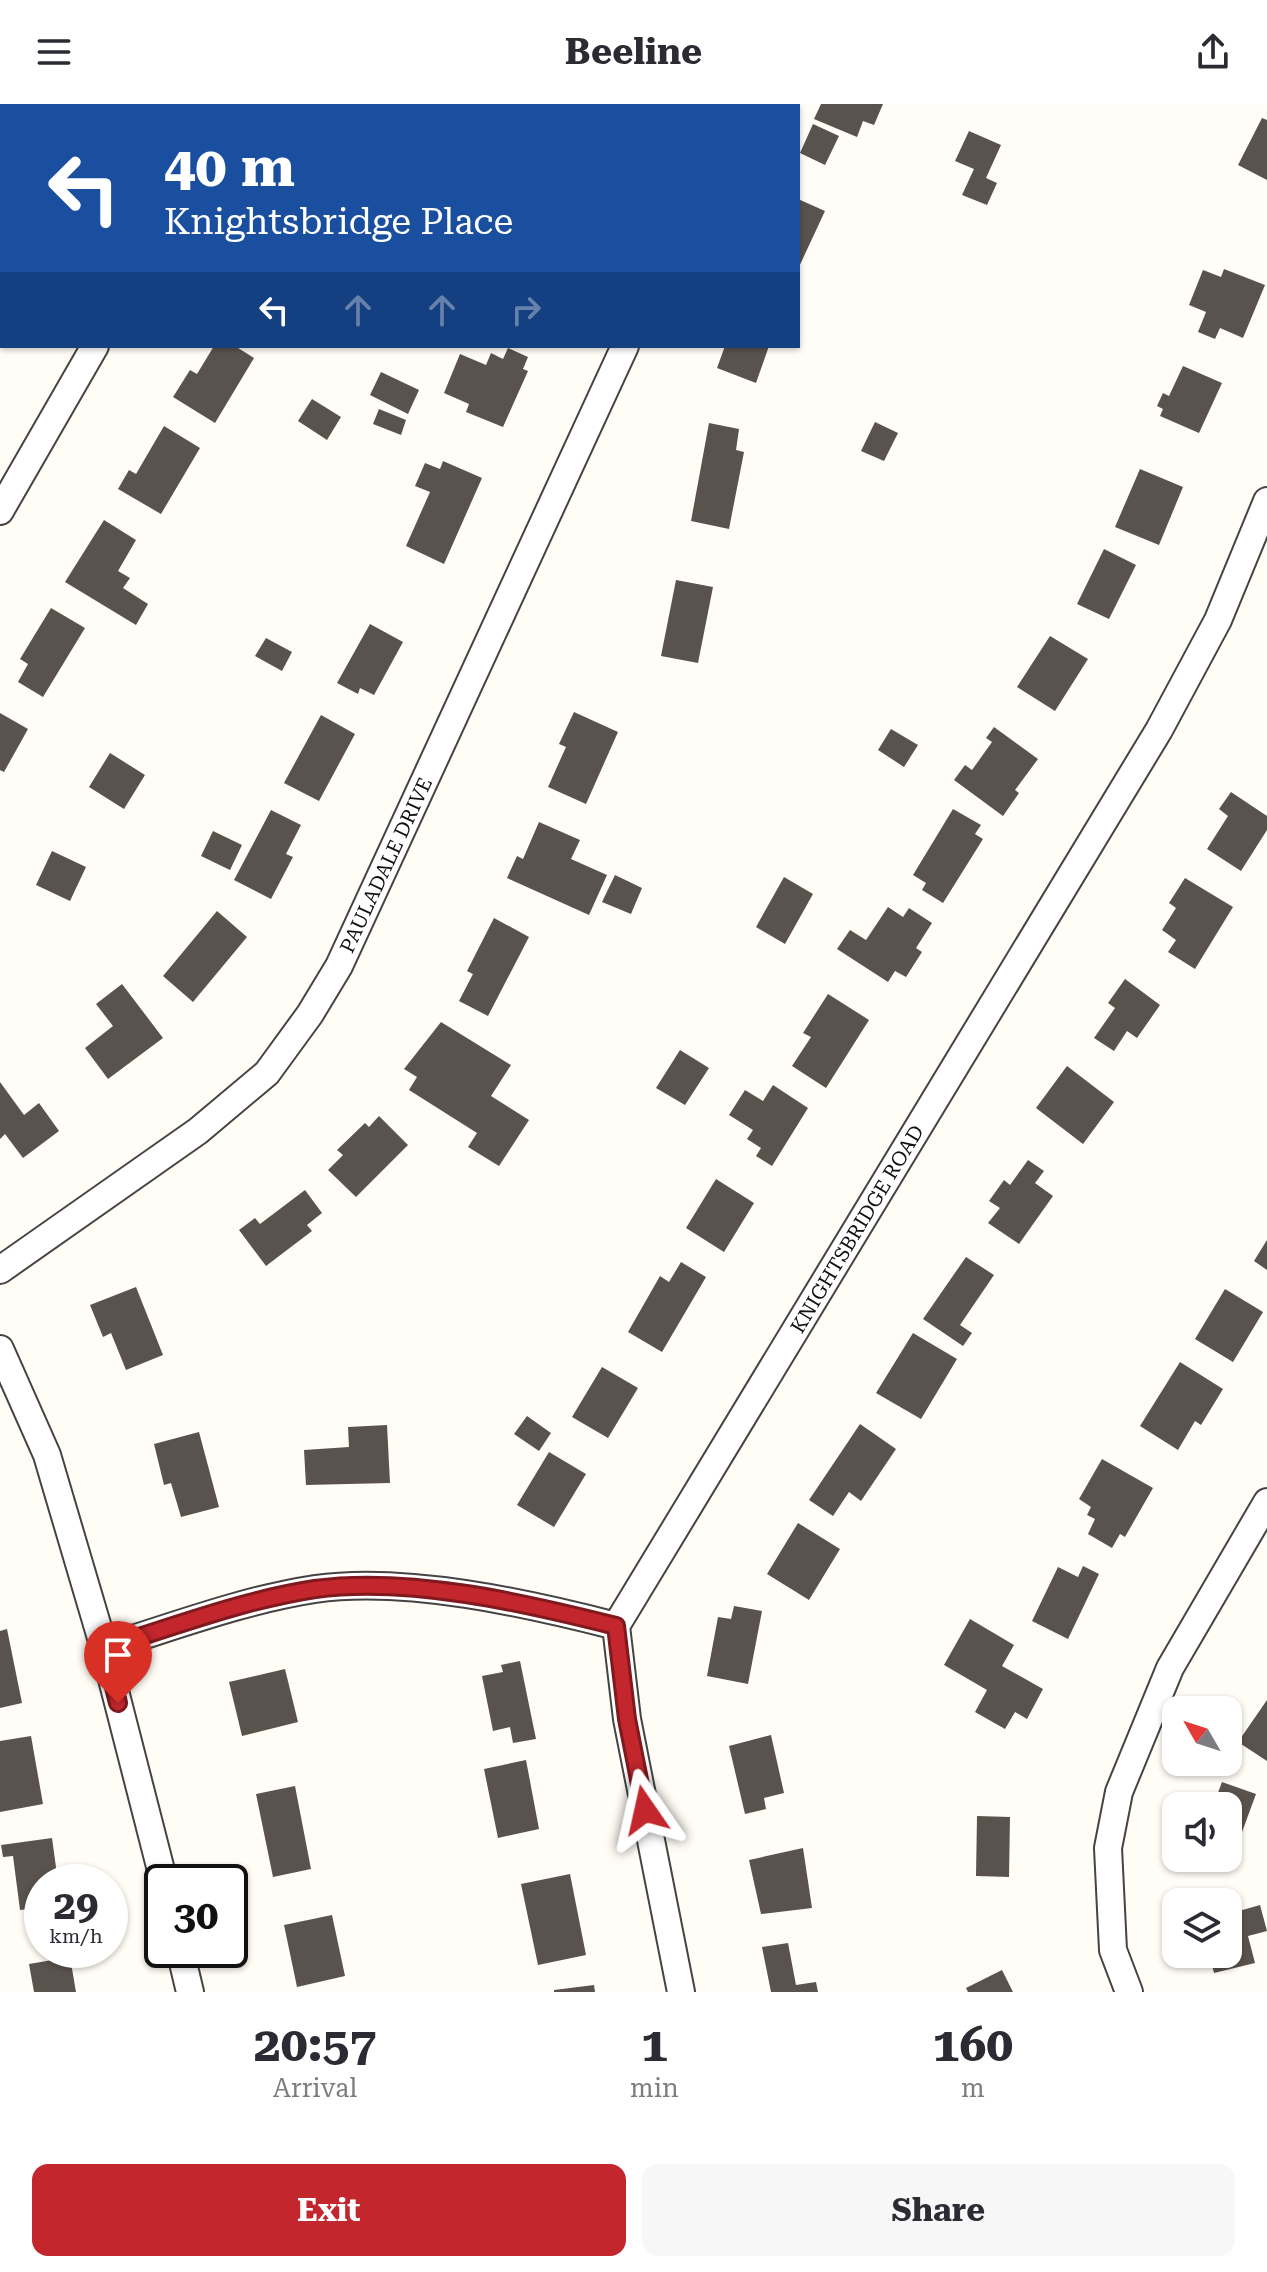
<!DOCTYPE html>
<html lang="en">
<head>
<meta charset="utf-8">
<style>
  :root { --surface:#fff; --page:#f7f7f7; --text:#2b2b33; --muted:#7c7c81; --accent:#c4262e }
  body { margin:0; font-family:"Roboto Serif",serif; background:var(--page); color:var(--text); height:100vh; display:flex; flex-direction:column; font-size:30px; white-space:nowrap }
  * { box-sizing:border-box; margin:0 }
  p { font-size:26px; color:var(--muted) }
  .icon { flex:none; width:44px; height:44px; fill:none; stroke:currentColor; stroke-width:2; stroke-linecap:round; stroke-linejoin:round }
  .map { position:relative; height:1888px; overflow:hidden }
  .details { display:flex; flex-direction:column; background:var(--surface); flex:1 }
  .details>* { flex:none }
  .banner { position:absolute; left:0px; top:0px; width:800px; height:244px; box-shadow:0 2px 6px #0004; background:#1a4fa0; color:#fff; overflow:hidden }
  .needle { width:52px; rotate:309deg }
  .controls { position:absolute; left:1162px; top:1592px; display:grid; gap:16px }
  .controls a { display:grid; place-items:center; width:80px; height:80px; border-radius:16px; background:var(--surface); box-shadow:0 2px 6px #0004; font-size:40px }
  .speed { position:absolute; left:24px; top:1760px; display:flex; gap:16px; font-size:40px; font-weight:700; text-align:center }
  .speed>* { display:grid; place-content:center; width:104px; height:104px; border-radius:50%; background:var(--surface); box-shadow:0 2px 6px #0004; line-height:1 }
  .speed small { font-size:20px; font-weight:400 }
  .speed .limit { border:4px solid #111; border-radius:12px; background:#fff; color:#111 }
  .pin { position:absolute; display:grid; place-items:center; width:68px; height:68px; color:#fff; margin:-82px -34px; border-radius:50% 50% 50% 0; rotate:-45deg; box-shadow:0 0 8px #0007 }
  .pin .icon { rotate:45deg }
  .me { position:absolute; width:88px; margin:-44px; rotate:349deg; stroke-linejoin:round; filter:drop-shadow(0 0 6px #0008) }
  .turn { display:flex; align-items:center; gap:28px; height:168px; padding:0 32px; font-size:36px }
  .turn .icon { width:104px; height:104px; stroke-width:2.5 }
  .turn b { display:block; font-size:56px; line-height:68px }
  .lanes { display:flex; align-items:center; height:76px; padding:0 32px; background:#0003; justify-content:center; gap:40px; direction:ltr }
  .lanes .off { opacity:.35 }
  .eta { display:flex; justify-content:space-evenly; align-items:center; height:136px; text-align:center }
  .eta b { font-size:48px; font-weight:700; line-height:56px }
  .action { display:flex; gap:16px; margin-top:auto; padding:16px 32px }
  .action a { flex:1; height:92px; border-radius:16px; background:var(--accent); color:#fff; font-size:32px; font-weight:700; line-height:92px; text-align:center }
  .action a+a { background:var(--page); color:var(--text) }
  header { display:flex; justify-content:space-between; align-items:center; height:104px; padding:0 32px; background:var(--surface); font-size:36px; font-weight:700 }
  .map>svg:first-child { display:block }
  .building { fill:#5a524d }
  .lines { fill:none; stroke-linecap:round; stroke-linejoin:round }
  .minor-casing { stroke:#444; stroke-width:30 }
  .minor { stroke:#fff; stroke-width:26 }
  .route-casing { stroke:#7f191e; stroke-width:20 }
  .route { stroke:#c4262e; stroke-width:14 }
  .labels { text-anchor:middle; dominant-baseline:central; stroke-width:8; stroke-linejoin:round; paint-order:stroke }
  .street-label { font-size:20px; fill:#111; stroke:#fff }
</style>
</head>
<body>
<header><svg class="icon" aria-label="menu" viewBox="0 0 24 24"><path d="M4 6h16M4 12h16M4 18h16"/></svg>Beeline<svg class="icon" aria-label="share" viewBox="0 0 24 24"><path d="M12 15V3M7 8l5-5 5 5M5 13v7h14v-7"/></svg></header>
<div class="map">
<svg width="1267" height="1888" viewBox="0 0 1267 1888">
  <rect width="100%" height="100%" fill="#fffdf5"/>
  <path class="building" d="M821,0H883L874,21L863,17L857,33L814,15Z
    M1262,14L1267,16V76L1238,61Z
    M813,20L839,32L825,61L800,49Z
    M969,27L1001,41L986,74L997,79L987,101L962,91L974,65L955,57Z
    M798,95L825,107L798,165Z
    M1224,165L1265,181L1243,234L1220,224L1215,235L1198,228L1206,208L1189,201L1203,166L1221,173Z
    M214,242H235L254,254L215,319L173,293L190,266L197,270Z
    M725,242H769L756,279L717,264Z
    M508,244L528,253L523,265L528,267L503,323L466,308L469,300L444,289L460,250L486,261L491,249L503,255Z
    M1183,262L1222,279L1199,329L1160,312L1163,305L1157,302L1163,289L1169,292Z
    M381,268L419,286L408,310L370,291Z
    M312,295L341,313L327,336L298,317Z
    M379,305L406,316L401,331L373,320Z
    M875,318L898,329L884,357L861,347Z
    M709,319L739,325L736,346L744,348L729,425L691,417Z
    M164,322L200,344L161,410L118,385L129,366L136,370Z
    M443,357L482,374L444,460L406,442L430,388L415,382L425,359L440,365Z
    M1140,365L1183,383L1159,441L1115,423Z
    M104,416L136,436L118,467L130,474L123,484L148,500L136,521L65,478Z
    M1104,445L1136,461L1109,515L1077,500Z
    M676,476L713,483L698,559L661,552Z
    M51,504L85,524L43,593L18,578L28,560L20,555Z
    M370,520L403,538L374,591L360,584L358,590L337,579Z
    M1050,532L1088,555L1055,607L1017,583Z
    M266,534L292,548L282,567L255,552Z
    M574,608L618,628L586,700L548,683L566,643L559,640Z
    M0,609L28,625L4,668L0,666Z
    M321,611L355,630L319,697L284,679Z
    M994,623L1038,655L1015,686L1019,689L1003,712L954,676L965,661L972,666L992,638L986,634Z
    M891,625L918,641L904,663L878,646Z
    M110,649L145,671L124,705L89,683Z
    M1231,688L1267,712V726L1241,767L1207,745L1228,712L1219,705Z
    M953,705L981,721L975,730L983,735L943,799L922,786L926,779L913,771Z
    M271,706L301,721L286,750L293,753L271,795L234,776Z
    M539,718L580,736L571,755L607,771L589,811L507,774L517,752L523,755Z
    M213,727L242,741L230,766L201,752Z
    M52,747L86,763L70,797L36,781Z
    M615,771L642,784L631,810L602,798Z
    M784,773L813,790L785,840L756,823Z
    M1185,774L1233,803L1195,865L1168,848L1176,836L1162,826L1176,804L1169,799Z
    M888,803L903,813L909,804L932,819L916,844L922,848L906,873L895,867L888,878L837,845L850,826L866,836Z
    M217,807L247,833L193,898L163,872Z
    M494,814L529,833L488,912L459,897L473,870L467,867Z
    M1125,875L1160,901L1137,934L1127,927L1114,947L1094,934L1115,904L1108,899Z
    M122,880L163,934L108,975L85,944L113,922L96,900Z
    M828,890L869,916L826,984L792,962L811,933L803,929Z
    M441,918L511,961L491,992L529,1016L499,1062L468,1043L477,1029L409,986L417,973L404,965Z
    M680,946L709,964L685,1001L656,984Z
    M1067,962L1114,998L1083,1040L1036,1004Z
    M0,978L24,1011L39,999L59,1027L23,1054L5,1030L0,1035Z
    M773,981L808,1004L772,1062L756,1052L761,1044L747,1035L753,1026L729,1011L745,986L763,997Z
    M379,1012L408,1041L356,1093L328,1066L343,1051L337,1046L365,1019L369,1023Z
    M1028,1056L1044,1067L1035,1079L1053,1092L1019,1140L988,1119L1000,1104L989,1097L1004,1076L1010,1081Z
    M716,1075L754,1099L724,1148L686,1124Z
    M305,1086L322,1109L307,1121L312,1127L266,1162L239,1126L255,1114L260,1120Z
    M1267,1136V1166L1254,1157Z
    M966,1153L994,1171L960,1221L972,1229L963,1242L923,1215Z
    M681,1158L706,1173L662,1248L628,1228L660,1172L669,1178Z
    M136,1183L163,1251L126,1266L111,1229L103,1233L90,1201Z
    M1225,1185L1263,1208L1233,1258L1195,1235Z
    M913,1229L957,1255L921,1315L876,1289Z
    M1180,1258L1223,1285L1201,1321L1195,1317L1178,1346L1140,1322Z
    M602,1263L638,1284L608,1334L572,1313Z
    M527,1312L551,1329L539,1347L514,1330Z
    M860,1320L896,1345L861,1397L849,1388L833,1412L809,1396Z
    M387,1321L390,1379L306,1381L304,1346L349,1343L348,1323Z
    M199,1328L219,1403L181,1413L171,1379L164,1381L154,1340Z
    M549,1348L586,1370L554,1423L517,1401Z
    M1102,1355L1153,1384L1125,1433L1120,1430L1112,1444L1088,1430L1095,1415L1087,1411L1091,1403L1079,1395Z
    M798,1419L840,1445L809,1496L767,1470Z
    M1083,1462L1099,1470L1068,1535L1032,1517L1058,1463L1078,1473Z
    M734,1502L762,1507L748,1580L707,1572L718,1513L731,1515Z
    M970,1515L1014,1541L1002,1562L1043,1585L1027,1615L1015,1608L1005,1625L975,1608L987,1586L944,1561Z
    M7,1525L22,1599L0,1604V1527Z
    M520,1557L536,1635L513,1639L510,1623L493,1627L482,1572L503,1568L501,1561Z
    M285,1565L298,1618L242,1632L229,1578Z
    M1267,1596V1657L1238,1638Z
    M771,1631L784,1689L764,1694L766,1705L745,1710L729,1642Z
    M31,1632L43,1700L0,1708V1637Z
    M526,1656L539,1725L498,1734L484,1665Z
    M1222,1678L1256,1690L1231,1758L1222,1754H1228V1702H1213Z
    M295,1682L311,1765L273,1773L256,1690Z
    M977,1712L1010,1713L1009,1773L976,1772Z
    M52,1734L58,1778H42L40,1819L38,1804L20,1806L13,1752L3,1753L1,1741Z
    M803,1744L812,1804L761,1810L749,1756Z
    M570,1770L586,1851L538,1861L521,1780Z
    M1235,1791L1239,1807L1260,1801L1267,1827L1248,1832L1255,1859L1214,1869L1209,1850H1228V1798L1212,1797Z
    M332,1811L345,1872L297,1883L284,1821Z
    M788,1839L796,1881L816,1878L818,1888H771L762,1843Z
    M70,1853L76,1888H34L29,1860Z
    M1002,1866L1013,1888H968L966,1884Z
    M594,1881L595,1888H554V1886Z"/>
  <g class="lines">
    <defs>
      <path id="minor" d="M234,2L236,0
        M738,2L739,0
        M0,407L95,242
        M0,1166L198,1027L267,969L310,910L339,862L625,242
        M0,1245L47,1351L104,1544L164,1778
        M104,1544C173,1523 243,1496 315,1485C405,1472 527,1499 616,1522
        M180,1846L190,1888
        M681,1888L627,1615L616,1522L1159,626L1218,516L1267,397
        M1129,1888L1113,1846L1108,1744L1119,1688L1170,1564L1267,1398"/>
    </defs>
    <use href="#minor" class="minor-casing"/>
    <use href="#minor" class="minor"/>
  </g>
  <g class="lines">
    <defs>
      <path id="route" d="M118,1599L104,1544C173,1523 243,1496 315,1485C408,1472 525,1499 616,1522L627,1615L645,1706"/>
    </defs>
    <use href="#route" class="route-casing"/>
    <use href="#route" class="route"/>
  </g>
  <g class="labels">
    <g class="street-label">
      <text transform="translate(386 761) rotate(-65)">PAULADALE DRIVE</text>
      <text transform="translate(857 1125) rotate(-59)">KNIGHTSBRIDGE ROAD</text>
    </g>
  </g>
</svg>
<div class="controls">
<a><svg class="needle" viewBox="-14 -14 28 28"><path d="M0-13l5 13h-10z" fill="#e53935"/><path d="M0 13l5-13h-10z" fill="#7c7c81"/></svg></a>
<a><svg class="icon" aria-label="sound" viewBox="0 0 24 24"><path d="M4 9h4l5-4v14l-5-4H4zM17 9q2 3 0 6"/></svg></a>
<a><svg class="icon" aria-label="layers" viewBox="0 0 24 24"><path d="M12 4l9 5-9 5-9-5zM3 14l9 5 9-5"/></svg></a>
</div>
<div class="speed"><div>29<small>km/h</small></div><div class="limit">30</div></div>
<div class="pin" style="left:118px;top:1599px;background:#d93025"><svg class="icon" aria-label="arrive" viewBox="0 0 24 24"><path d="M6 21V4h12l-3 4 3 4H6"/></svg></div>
<svg class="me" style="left:645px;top:1706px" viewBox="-20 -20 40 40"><path d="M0-17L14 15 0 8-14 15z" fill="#c4262e" stroke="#fff" stroke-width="4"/></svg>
<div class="banner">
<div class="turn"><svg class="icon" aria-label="left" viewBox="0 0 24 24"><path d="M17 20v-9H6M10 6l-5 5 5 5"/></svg><div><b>40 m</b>Knightsbridge Place</div></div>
<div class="lanes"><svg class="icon" aria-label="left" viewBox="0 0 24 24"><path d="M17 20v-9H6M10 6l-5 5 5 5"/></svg><svg class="icon off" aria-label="ahead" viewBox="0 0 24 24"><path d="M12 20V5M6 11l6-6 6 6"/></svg><svg class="icon off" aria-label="ahead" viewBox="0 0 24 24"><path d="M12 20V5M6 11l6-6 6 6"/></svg><svg class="icon off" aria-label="right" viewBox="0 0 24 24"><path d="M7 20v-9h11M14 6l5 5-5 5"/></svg></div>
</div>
</div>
<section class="details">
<div class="eta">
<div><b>20:57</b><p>Arrival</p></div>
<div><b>1</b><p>min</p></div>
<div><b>160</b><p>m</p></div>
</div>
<div class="action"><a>Exit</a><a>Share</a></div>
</section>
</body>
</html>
